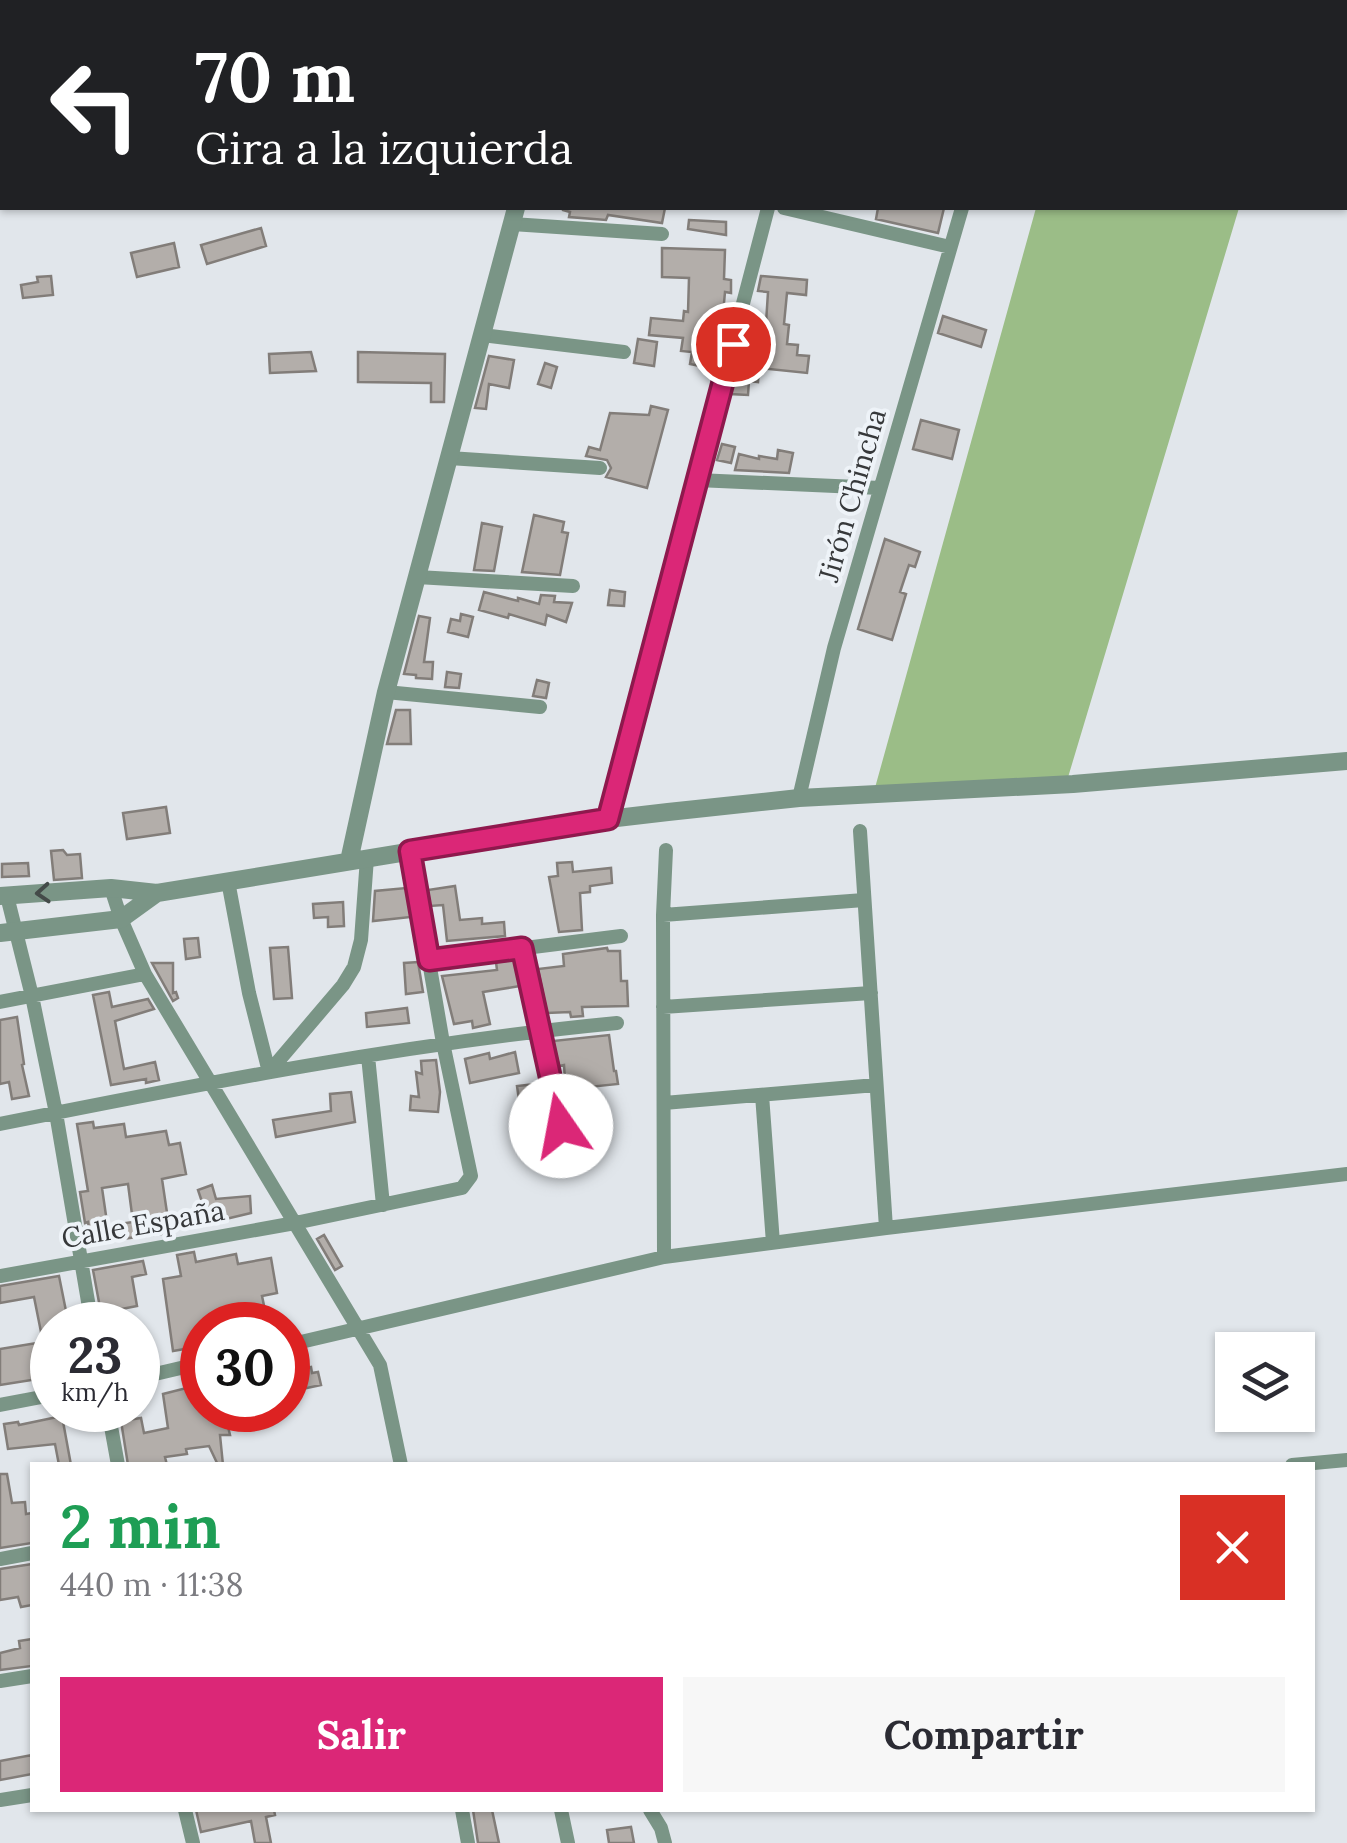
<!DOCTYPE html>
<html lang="es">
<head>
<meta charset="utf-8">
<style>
  :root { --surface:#fff; --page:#f7f7f7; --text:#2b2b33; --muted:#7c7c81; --accent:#db2777 }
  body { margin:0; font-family:Lora,serif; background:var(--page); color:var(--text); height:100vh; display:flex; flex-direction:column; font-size:38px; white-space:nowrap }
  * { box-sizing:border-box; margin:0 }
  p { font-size:32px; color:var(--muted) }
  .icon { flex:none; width:55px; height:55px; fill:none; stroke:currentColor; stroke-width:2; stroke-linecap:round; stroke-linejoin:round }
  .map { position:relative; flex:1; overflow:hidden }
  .side { position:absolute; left:30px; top:1462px; width:1285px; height:350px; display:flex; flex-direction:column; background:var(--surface); border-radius:0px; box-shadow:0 2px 8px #0004 }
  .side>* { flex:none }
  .hud { position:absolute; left:0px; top:0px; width:1348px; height:210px; box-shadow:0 2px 8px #0004; background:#202124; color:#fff; overflow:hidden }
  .controls { position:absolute; left:1215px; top:1332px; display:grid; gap:20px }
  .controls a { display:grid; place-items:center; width:100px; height:100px; border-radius:0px; background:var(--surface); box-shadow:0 2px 8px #0004; font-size:50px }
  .speed { position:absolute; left:30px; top:1302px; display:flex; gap:20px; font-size:50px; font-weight:700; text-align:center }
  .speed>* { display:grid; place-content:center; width:130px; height:130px; border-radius:50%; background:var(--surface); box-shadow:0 2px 8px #0004; line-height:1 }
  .speed small { font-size:25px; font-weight:400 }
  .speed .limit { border:15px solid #d22; background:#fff; color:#111 }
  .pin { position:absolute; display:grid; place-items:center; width:85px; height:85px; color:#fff; margin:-42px; border:5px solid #fff; border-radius:50%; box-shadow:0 2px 10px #0007 }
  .me { position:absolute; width:110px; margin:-55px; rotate:348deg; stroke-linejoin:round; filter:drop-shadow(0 0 8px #0008) }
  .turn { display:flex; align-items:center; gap:35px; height:210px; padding:0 30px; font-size:45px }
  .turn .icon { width:130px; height:130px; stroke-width:2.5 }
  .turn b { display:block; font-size:70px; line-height:85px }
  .round { display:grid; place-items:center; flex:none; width:105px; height:105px; border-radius:0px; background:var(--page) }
  .summary { display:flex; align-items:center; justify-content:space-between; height:170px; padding:0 30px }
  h1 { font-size:60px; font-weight:700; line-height:75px; color:#1e9e55 }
  .action { display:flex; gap:20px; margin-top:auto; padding:20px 30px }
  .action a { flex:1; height:115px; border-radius:0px; background:var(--accent); color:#fff; font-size:40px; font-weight:700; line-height:115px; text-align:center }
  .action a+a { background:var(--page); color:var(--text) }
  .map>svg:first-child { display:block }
  .forest { fill:#9bbd87 }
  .building { fill:#b3aeaa; stroke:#827d79; stroke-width:2.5 }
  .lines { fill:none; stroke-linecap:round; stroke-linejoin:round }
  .minor { stroke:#7a9586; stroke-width:14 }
  .tertiary { stroke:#7a9586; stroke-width:18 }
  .oneway { stroke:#444b49 }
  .route-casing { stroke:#8e194d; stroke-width:25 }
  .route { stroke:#db2777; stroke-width:18 }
  .labels { text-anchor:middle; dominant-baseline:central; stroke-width:8; stroke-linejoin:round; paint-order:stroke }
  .street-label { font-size:28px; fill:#36383a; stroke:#eef3f8 }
</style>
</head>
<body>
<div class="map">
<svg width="1347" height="1843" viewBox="0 0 1347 1843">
  <rect width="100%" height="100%" fill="#e1e6eb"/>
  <path class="forest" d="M1093,0H1302L1301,2H1093Z
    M1036,208H1239L1066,784L873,795Z"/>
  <path class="building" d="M563,208H665L662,223L608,215L606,220L569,217L570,212L563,210Z
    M878,208H944L938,233L876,219Z
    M689,220L726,222V235L688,229Z
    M261,228L266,246L207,264L201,245Z
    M174,243L179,267L137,277L131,253Z
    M662,248L725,250L724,279L731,280V293L725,292L721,336H723L716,366H710V368L690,364L692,352L681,351L683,338L649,335L651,318L683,321L684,311L688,312L689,278L662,277Z
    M51,276L53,295L23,298L21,285L38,282L37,277Z
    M761,276L807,280L806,295L787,293L784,324L789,325L787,344L798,345L797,355L809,356L807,373L759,368L758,382L749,381L748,395L730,394L745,338H748L749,321L766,323L768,292L758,291Z
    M943,316L986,330L981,347L938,333Z
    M638,339L657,342L654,366L634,363Z
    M311,352L316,371L270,373L269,354Z
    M358,352L445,354L444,402H431V383L358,382Z
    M489,356L514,360L509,388L489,384L486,409L475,408Z
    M545,363L557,367L551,388L538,384Z
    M651,406L668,410L647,488L606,477L611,468L607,460L586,456L589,447L600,450L610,413L649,415Z
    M921,420L959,430L952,459L913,449Z
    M722,444L735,447L731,463L717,460Z
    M778,450L793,453L789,473L735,470L739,454L759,459V456L777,459Z
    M534,515L564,522L562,532L568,533L560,575L522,572Z
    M482,523L502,527L494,571L474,570Z
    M885,539L920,552L915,567L909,565L900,592L906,594L892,640L858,629Z
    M610,590L625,592L624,606L608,605Z
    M484,592L518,601V598L539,604L541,595L555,596L554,602L572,603L566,622L547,615L545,625L509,614L508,618L479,610Z
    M461,614L473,617L468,637L448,632L451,619L460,621Z
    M419,616L430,618L424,662H433L432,679L416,678V675L404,674Z
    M447,672L461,674L459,688L445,687Z
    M537,680L549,683L546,698L533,696Z
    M396,710H410L411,744H387Z
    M166,807L170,833L127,839L123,813Z
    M63,850L67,855L80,854L82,878L54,880L51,851Z
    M572,862L573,872L611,868L612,883L590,886V892L580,893L582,930L559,932L549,877L558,876L557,863Z
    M28,863L29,876L2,877V864Z
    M455,886L460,920L482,918V924L504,922L505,936L447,941L443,905L430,906L428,890Z
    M406,888L411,917L373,921L375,891Z
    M343,902L344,926L328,927V917L314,918L313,904Z
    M198,938L200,957L186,959L184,939Z
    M288,947L292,998L274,999L270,948Z
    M607,948L608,951H620L621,981H627L628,1006L582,1007L583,1016L571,1017L570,1012L547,1013L538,969L564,966L563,954Z
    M514,960L520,986L483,992L490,1024L473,1028L472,1021L454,1024L442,976L497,970L496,962Z
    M418,962L423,992L406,994L404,963Z
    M152,963H173V993L176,992L178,998L173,1001Z
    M109,992L112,1007L148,999L154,1009L115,1021L124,1069L155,1062L159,1080L146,1083V1079L111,1085L93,995Z
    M407,1008L409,1023L367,1027L366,1013Z
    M17,1017L24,1064L22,1065L29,1096L12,1099L9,1082L0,1084V1020Z
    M609,1035L614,1071H616L618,1084L588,1087L589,1094L566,1096L564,1065L559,1066L553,1041Z
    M515,1052L519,1073L470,1083L465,1059L489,1053L490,1059Z
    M436,1060L440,1092L438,1112L410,1110L411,1096L419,1097L416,1072L422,1074L421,1061Z
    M536,1084L538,1105L520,1107L517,1086Z
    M351,1092L355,1122L276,1137L273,1120L331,1111L330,1094Z
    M93,1122L94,1128L124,1124L126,1137L166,1131L169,1145L180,1143L186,1174L162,1179L170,1233L121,1239L119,1224L133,1222L128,1184L102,1188L109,1236L91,1239L88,1222L85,1223L80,1192L88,1191L77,1124Z
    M212,1185L216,1199L250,1196L251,1213L209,1223L198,1190Z
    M324,1235L342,1266L335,1270L317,1239Z
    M194,1252L196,1262L236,1254L238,1264L271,1258L277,1293L262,1296L266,1315L281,1325H202V1346L173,1351L163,1279L181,1276L177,1255Z
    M143,1261L146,1274L132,1277L137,1306L101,1313L93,1270Z
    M59,1276L68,1321L52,1324V1373L43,1375L44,1378L0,1385V1349L43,1342L34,1297L0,1303V1286Z
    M311,1367L312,1373L318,1372L321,1385L288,1392V1372Z
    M202,1384V1410H224L230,1435H220L223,1465H218L209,1446L186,1449L187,1454L165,1457L167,1465H128L121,1421L141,1418L144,1433L168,1428L163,1394Z
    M62,1416L71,1465H59L55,1444L8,1449L4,1424L18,1422L19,1425Z
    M0,1474H7L12,1503L25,1502L26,1514L32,1513V1543L0,1548Z
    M32,1564V1605L21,1607L18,1597L0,1600V1569Z
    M32,1639V1666L0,1670V1653L20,1648L19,1641Z
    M32,1755V1774L0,1780V1761Z
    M196,1810H274L275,1815L266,1817L271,1843H255L251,1821L201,1832Z
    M473,1810H492L499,1843H478Z
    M631,1827L634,1843H609L607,1830Z"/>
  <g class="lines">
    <path class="minor" d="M255,0L256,2
      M887,0L917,2
      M394,2L400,0
      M830,2L831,0
      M1022,2L1023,0
      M0,95H2
      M784,208L950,247
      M512,224L662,234
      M482,335L624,352
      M449,458L600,468
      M697,480L880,488
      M417,577L573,586
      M386,692L540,707
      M799,798L834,648L962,208
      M608,819L768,208
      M860,831L886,1228
      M228,881L249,993L269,1072L343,985L354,967L361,940L367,858
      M111,888L121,919L145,974L380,1365L401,1465
      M7,896L32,996L56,1113L92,1325
      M663,915L864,900
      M522,948L561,1127
      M429,960L621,936
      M0,1002L145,974
      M663,1007L871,993
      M368,1056L383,1205
      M762,1095L773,1243
      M664,1103L876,1085
      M0,1124C205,1083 409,1043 617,1023
      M664,1257L663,915L666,850
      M0,1276L295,1223L462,1188L471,1176L443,1043L410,851
      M288,1345L664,1257L886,1228L1347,1174
      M138,1378L202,1363
      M0,1405L52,1395
      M108,1410L118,1465
      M1292,1465L1347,1460
      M0,1559L32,1553
      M0,1681L32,1676
      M0,1800L32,1795
      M185,1810L193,1843
      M462,1810L468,1843
      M561,1810L568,1843
      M650,1810L661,1828L665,1843"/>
    <path class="tertiary" d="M565,2L566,0
      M349,861L386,692L516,208
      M0,896L111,888L157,893L608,819L668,812L799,798L1073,784L1347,761
      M0,933L121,919L157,893"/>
  </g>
  <defs><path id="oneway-chevron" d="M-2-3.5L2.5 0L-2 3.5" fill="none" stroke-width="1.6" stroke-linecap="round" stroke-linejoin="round" transform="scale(2.5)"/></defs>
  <use class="oneway" href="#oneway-chevron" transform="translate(43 893) rotate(176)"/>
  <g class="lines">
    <defs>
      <path id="route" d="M561,1126L522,948L429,960L410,851L608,819L733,344"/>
    </defs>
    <use href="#route" class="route-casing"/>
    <use href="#route" class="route"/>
  </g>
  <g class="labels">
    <g class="street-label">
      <text transform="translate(852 495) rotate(-74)">Jirón Chincha</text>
      <text transform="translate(143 1224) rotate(-10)">Calle España</text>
    </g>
  </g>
</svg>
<div class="controls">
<a><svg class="icon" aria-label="layers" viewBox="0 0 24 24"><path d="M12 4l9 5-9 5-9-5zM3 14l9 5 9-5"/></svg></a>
</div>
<div class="speed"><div>23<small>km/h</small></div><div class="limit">30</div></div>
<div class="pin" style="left:733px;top:344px;background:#d93025"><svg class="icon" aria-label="arrive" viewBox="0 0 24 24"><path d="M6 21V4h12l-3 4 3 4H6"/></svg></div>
<svg class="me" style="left:561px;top:1126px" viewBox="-20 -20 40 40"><circle r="19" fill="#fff"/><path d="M0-13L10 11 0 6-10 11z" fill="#db2777"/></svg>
<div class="hud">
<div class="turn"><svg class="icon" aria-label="left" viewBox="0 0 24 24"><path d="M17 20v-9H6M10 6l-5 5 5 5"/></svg><div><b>70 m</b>Gira a la izquierda</div></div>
</div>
<section class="side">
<div class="summary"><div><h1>2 min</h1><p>440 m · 11:38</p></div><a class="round" style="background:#d93025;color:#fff"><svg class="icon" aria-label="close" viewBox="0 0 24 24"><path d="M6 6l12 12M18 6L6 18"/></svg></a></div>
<div class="action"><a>Salir</a><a>Compartir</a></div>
</section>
</div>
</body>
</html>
